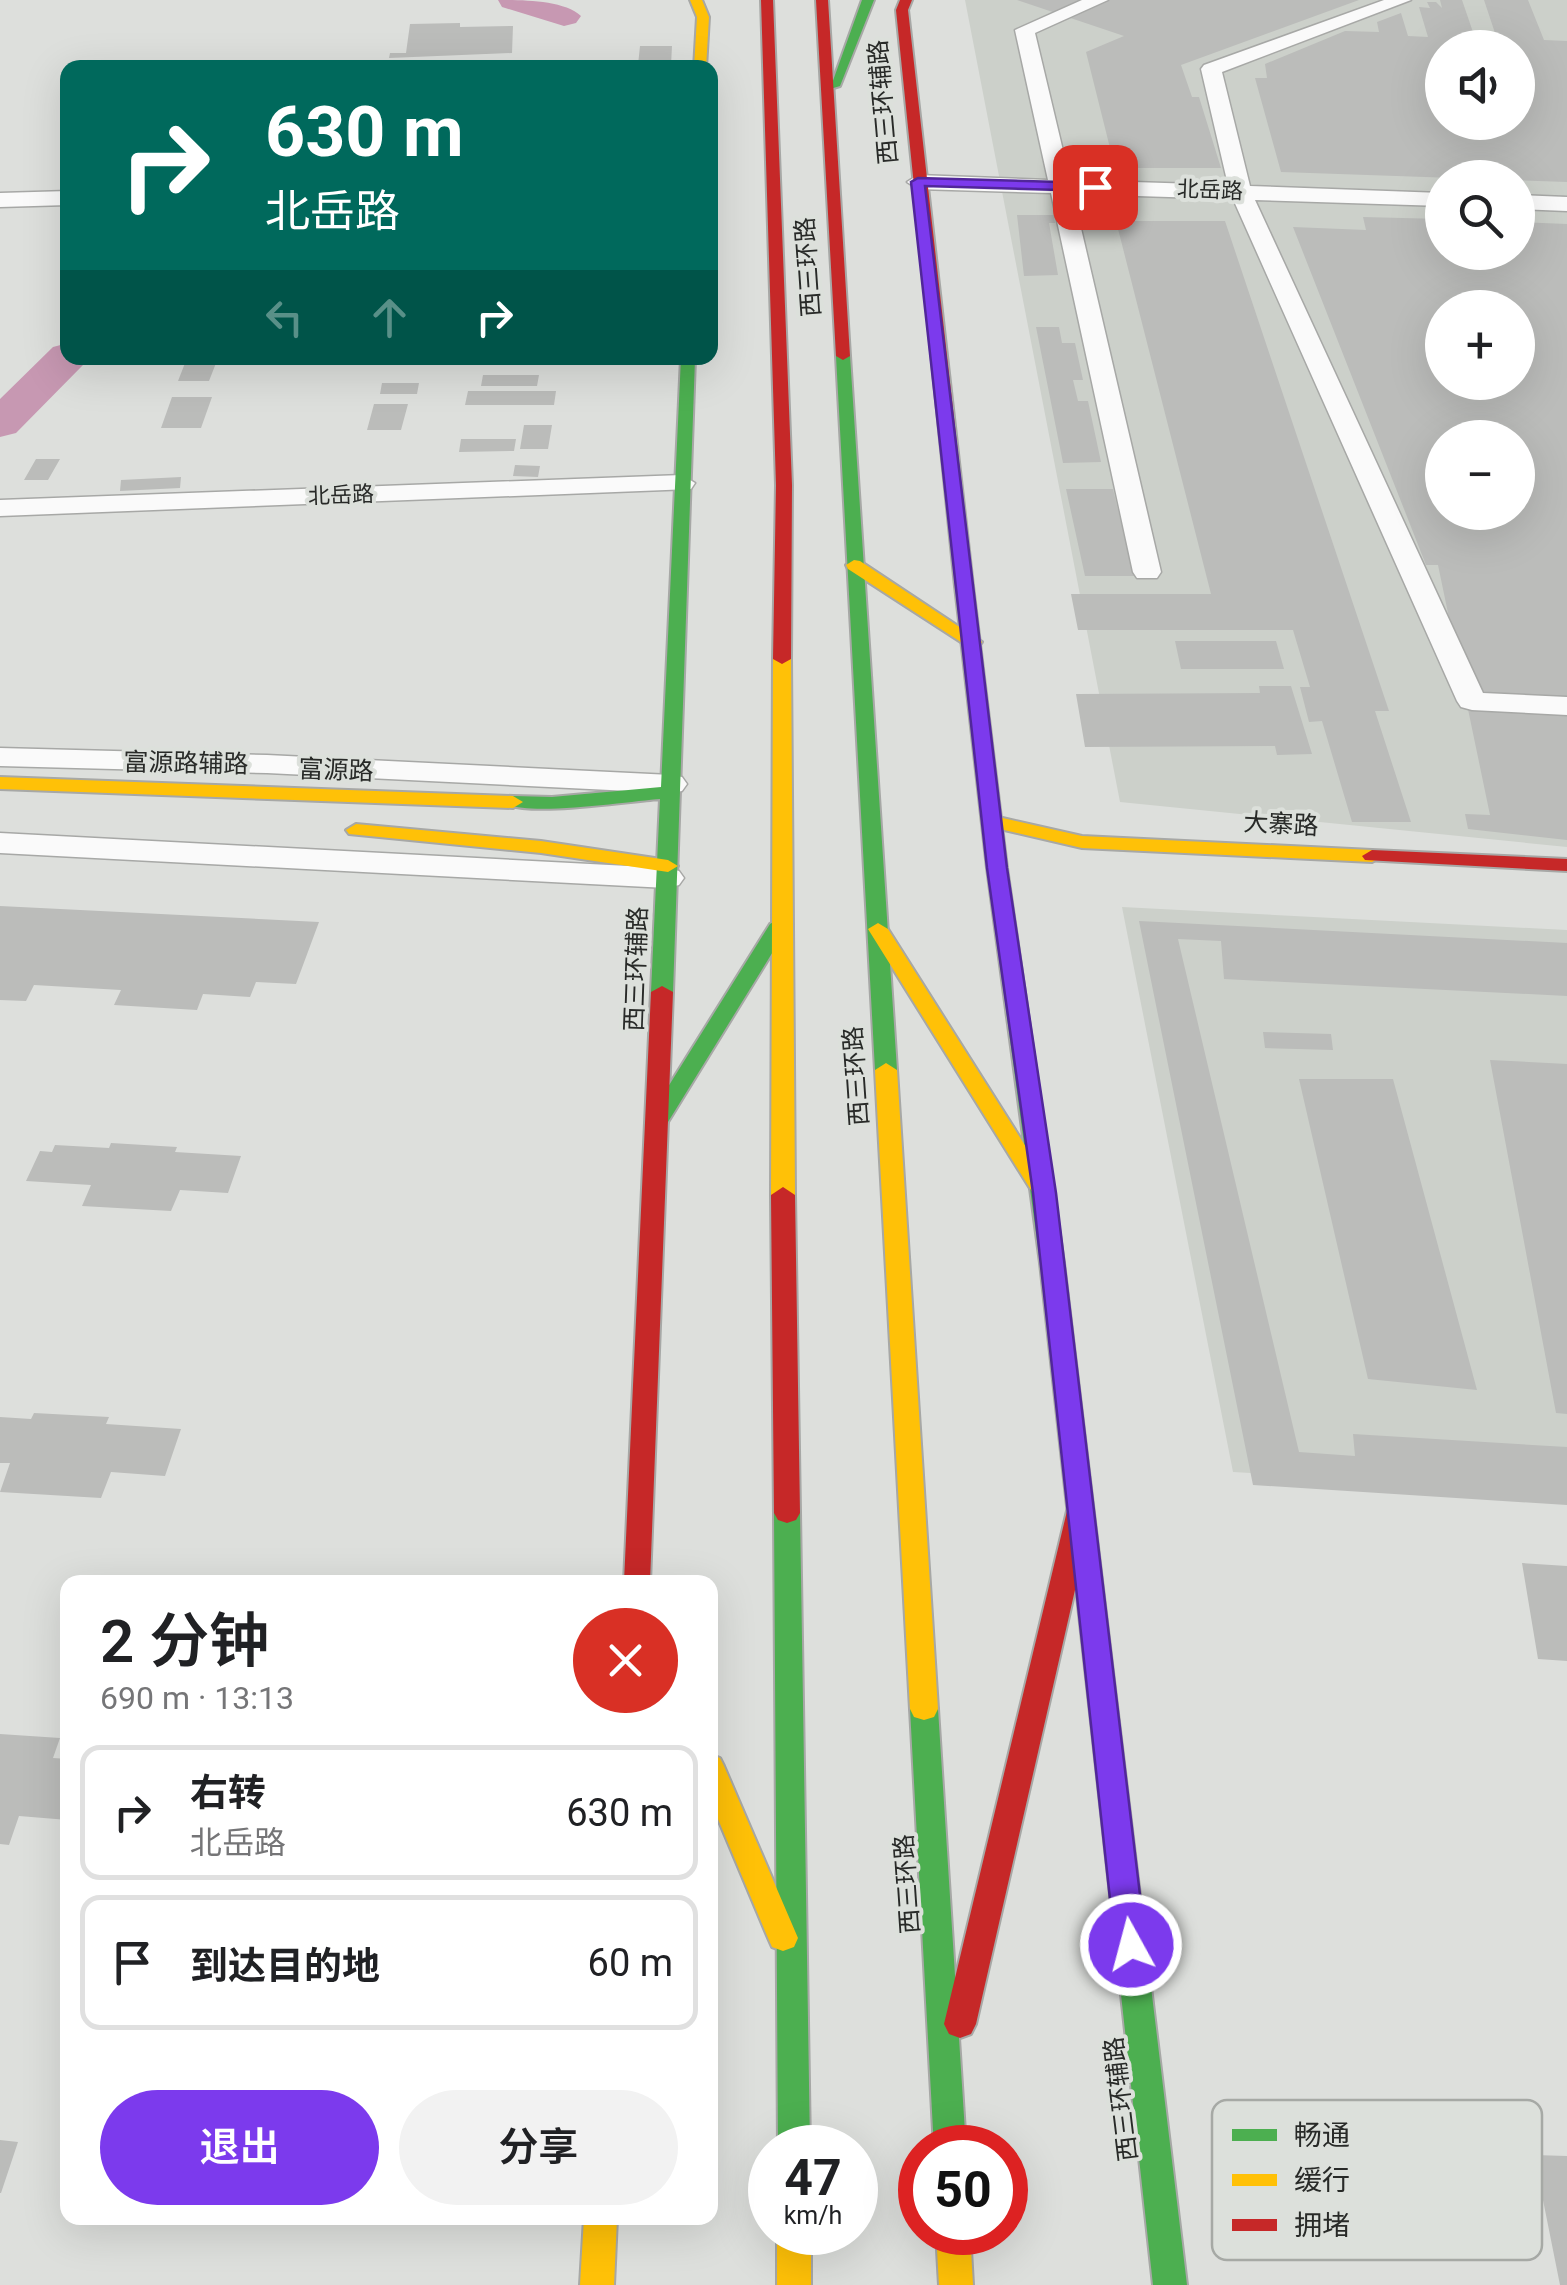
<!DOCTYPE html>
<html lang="zh">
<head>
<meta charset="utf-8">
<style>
  :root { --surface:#fff; --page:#f2f2f2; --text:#202124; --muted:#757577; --line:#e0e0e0; --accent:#7c3aed }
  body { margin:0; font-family:Roboto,"Noto Sans SC",sans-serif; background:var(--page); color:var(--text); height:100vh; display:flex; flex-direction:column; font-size:38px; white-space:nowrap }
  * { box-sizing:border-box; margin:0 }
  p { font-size:32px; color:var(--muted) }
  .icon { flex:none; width:55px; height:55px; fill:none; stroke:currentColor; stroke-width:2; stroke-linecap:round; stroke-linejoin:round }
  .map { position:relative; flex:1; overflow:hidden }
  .sheet { position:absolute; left:60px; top:1575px; width:658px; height:650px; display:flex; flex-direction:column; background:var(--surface); border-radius:20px; box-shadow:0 10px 40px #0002 }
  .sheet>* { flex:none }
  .top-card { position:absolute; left:60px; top:60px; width:658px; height:305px; border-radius:20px; box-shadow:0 10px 40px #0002; background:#00695c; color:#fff; overflow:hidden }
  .controls { position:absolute; left:1425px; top:30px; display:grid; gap:20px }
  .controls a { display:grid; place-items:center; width:110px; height:110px; border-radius:50%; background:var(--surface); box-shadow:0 10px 40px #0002; font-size:50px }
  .speed { position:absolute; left:748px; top:2125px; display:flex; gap:20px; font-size:50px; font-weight:700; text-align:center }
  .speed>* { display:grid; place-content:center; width:130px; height:130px; border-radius:50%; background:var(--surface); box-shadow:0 10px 40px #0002; line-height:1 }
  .speed small { font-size:25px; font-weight:400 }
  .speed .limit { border:15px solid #d22; background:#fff; color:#111 }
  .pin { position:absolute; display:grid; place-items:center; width:85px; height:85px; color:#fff; margin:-42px; border-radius:20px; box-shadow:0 5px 15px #0006 }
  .me { position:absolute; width:110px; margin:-55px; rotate:353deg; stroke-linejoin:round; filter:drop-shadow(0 0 8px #0008) }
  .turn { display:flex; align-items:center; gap:35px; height:210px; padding:0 40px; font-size:45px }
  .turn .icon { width:130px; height:130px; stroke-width:2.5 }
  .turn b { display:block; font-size:70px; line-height:85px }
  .lanes { display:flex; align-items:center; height:95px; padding:0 40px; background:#0003; justify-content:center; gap:50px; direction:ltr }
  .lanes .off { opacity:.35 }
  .round { display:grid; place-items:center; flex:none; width:105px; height:105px; border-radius:52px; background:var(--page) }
  .head { display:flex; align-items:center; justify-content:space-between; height:170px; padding:0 40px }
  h1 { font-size:60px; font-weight:600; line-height:75px }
  .primary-button { display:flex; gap:20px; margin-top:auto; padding:20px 40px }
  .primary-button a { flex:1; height:115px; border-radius:60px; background:var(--accent); color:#fff; font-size:40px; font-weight:600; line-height:115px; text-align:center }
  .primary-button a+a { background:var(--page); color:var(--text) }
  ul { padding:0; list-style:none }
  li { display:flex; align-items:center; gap:30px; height:135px; margin:0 20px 15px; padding:0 20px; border:5px solid var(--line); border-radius:20px }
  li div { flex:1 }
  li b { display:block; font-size:38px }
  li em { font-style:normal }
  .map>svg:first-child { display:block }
  .built { fill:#ccd0ca; fill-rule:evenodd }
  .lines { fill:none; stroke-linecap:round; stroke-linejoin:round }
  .river { fill:#c798b2; fill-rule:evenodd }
  .building { fill:#bbbcba; fill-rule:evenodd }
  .street-casing { stroke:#a7a8a6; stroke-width:3 }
  .fast-casing { stroke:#a7a8a6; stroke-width:4 }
  .slow-casing { stroke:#a7a8a6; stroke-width:4 }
  .jam-casing { stroke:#a7a8a6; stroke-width:4 }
  .street { fill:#fafafa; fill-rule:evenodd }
  .fast { fill:#4caf50; fill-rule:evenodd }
  .slow { fill:#ffc107; fill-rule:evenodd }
  .jam { fill:#c62828; fill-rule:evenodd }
  .route { fill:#7c3aed; stroke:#51269a; stroke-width:2.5 }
  .labels { text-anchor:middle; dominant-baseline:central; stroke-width:8; stroke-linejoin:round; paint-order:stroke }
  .far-street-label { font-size:22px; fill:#282a28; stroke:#dce0db }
  .street-label { font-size:25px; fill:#282a28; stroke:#dce0db }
  .key { fill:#dce0db; stroke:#a6a9a5; stroke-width:2.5 }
  .key-label { font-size:28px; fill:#282a28 }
</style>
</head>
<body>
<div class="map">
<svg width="1567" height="2285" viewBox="0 0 1567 2285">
  <rect width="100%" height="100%" fill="#dddfdc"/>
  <path class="built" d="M965,0H1567V847L1120,802ZM1442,48H1518V122H1442ZM1442,178H1518V252H1442ZM1442,308H1518V382H1442ZM1442,438H1518V512H1442Z
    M1122,907L1567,930V1492L1233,1472Z"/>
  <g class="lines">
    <path class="river" d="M498,0C522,0 564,0 581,16L576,23L564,26L502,7Z
      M68,343V358H88L83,365L16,433L0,437V399L53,347Z"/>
  </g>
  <path class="building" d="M1017,0H1359L1181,65L1192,97H1199L1221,168H1115L1086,52L1124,36Z
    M1440,0H1462L1475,38L1497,39L1484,0H1528L1544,40L1567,41V182L1281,172L1255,78H1267L1265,64L1345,31L1379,32L1377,22L1401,13L1408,36L1428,37L1419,7L1430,8L1427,2H1436L1442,8ZM1442,48H1518V122H1442Z
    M460,23V27L513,26L512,53L389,58L390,53H406L410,24Z
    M640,46H672L671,65H638Z
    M1017,215H1054L1055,223H1049L1058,275L1024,276Z
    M1363,217L1442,219V252H1518V222L1567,224V840L1468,829L1465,814L1490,815L1438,565H1426L1293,227L1366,230ZM1442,308H1518V382H1442ZM1442,438H1518V512H1442Z
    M1116,221H1225L1389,711H1375L1411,822H1352L1322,721L1309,722L1300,687H1310L1293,630H1078L1071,594H1211Z
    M1036,327H1059L1062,343H1075L1083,380H1073L1078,401H1088L1101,462L1063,463Z
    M187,358H218L209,381H178Z
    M483,375H539L537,386H481Z
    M382,383H419L417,394H380Z
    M468,391H556L554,405H465Z
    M172,397H212L201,428H161Z
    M374,404H408L401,430H367Z
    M524,425H552L548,449H520Z
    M461,439H516L514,451L459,452Z
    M36,459H60L48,480H24Z
    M515,465L540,466L538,477L513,476Z
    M181,477L180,488L120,491L121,480Z
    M1066,489H1113L1134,576H1085Z
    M1175,641H1276L1284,669H1181Z
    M1259,686H1291L1312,754L1277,755L1275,746L1085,747L1076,694L1260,693Z
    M0,906L319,922L296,984L256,982L250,997L203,994L197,1010L114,1005L121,990L34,985L26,1001L0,1000Z
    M1139,921L1567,943V996L1224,979L1221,941L1178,939L1299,1452L1355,1456L1353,1434L1567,1447V1505L1253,1485Z
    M1263,1032L1331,1034L1333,1050L1265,1048Z
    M1490,1060L1567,1064V1414L1556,1413Z
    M1299,1079H1393L1477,1390L1368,1379Z
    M111,1143L177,1147L175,1152L241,1156L228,1193L180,1190L171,1211L82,1206L91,1185L26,1181L40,1151L52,1152L55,1145L109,1148Z
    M34,1413L109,1417L106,1424L181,1429L165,1476L111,1472L101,1498L0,1492L10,1463H0V1417L31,1419Z
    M1522,1563L1567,1566V1661L1538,1659Z
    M0,1734L60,1738L53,1758L68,1759V1820L19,1816L9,1845L0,1844Z
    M0,2140L18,2142L1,2193H0Z
    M1534,2155L1567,2156V2285H1560Z"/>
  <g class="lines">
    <defs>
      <path id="street" d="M1082,0H1108L1035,33L1070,180L1228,185L1201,69L1204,65L1384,0H1411L1222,72L1250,186L1442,193V206L1255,200L1483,693L1567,697V715L1472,710L1461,707L1457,701L1233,199L1073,194L1161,572L1157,578H1137L1133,572L1051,193L918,189L907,182L918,175L1048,180L1015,30Z
        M68,191V205L0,207V193Z
        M1518,195L1567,197V211L1518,209Z
        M682,475L695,483L691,489L0,516V500Z
        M0,748L267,755L671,775L682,777L687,784L682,791L671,793L267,773L0,766Z
        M0,833L667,868L679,871L684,878L679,885L667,888L0,853Z"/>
      <path id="fast" d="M862,0H874L840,86L830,89Z
        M843,352L850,356L897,1070L886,1077L875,1070L836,356Z
        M681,358H695L673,992L662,998L651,992L660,799C631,801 522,818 503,802L513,796L552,797L661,787Z
        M964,581L973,586L1007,868L1064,1263L1052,1271L1040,1263L987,868L955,586Z
        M780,918L790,924L668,1122L665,1127H649L646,1122L770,924Z
        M787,1503L796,1506L800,1513L810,2148H778L774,1513L778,1506Z
        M924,1698L934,1701L938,1709L966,2148H934L910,1709L914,1701Z
        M1105,1710L1115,1714L1119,1722L1187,2285H1153L1091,1722L1095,1714Z"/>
      <path id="slow" d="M690,0H702L709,17L706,68H694L697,17Z
        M854,560L860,561L982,642L979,646H967L848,569L846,565Z
        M782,654L791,659L795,1195L783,1203L771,1195L773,659Z
        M0,777L513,796L523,802L513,808L0,789Z
        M994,816L1082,836L1372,850L1382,856L1372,862L1082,848L987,826L984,822L987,818Z
        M356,824L541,841L668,860L678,866L668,872L541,853L349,834L346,830Z
        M878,923L888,929L1052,1188L1055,1193L1052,1198H1036L868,929Z
        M886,1063L897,1070L938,1709L934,1717L924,1720L914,1717L910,1709L875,1070Z
        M1052,1255L1064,1263L1119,1722L1115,1730L1105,1734L1095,1730L1091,1722L1040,1263Z
        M710,1754L720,1758L724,1766L798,1938L794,1947L783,1951L772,1947L768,1938L710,1800Z
        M584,2218H617L614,2285H580Z
        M777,2232H811V2285H777Z
        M936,2232H970L973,2285H939Z"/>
      <path id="jam" d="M761,0H773L792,485L791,659L782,664L773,659L776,485Z
        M816,0H828L850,356L843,360L836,356Z
        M900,0H912L908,10L973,586L964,591L955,586L896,10Z
        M1372,850L1567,859V871L1365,860L1362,856Z
        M662,986L673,992L650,1582H624L651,992Z
        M783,1187L795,1195L800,1513L796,1520L787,1523L778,1520L774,1513L771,1195Z
        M1080,1501L1089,1504L1093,1511L976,2024L971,2034L960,2038L949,2034L944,2024L1067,1511L1071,1504Z"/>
    </defs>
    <use href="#street" class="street-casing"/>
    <use href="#fast" class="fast-casing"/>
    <use href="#slow" class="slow-casing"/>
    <use href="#jam" class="jam-casing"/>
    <use href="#street" class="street"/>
    <use href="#fast" class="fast"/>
    <use href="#slow" class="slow"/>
    <use href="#jam" class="jam"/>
  </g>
  <path class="route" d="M918,178L1095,183L1101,187L1095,191L925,186L1007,868L1056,1193L1146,1945L1142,1955L1131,1959L1120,1955L1115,1945L1033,1193L987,868L911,182Z"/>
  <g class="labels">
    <g class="far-street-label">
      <text transform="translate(1210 190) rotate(2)">北岳路</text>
      <text transform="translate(341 495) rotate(-2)">北岳路</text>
    </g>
    <g class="street-label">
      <text transform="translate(883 102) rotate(-95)">西三环辅路</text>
      <text transform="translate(808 267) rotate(-94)">西三环路</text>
      <text transform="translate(186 763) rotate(1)">富源路辅路</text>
      <text transform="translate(336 770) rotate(2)">富源路</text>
      <text transform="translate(1281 824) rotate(3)">大寨路</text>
      <text transform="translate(636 969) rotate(-88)">西三环辅路</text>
      <text transform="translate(856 1076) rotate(-94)">西三环路</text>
      <text transform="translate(907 1884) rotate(-94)">西三环路</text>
      <text transform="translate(1121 2099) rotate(-97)">西三环辅路</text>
    </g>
  </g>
  <rect x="1212" y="2100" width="330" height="160" rx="15" class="key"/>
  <rect x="1232" y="2129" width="45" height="12" fill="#4caf50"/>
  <rect x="1232" y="2174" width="45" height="12" fill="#ffc107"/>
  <rect x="1232" y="2219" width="45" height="12" fill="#c62828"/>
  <g class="key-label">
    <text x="1294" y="2145">畅通</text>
    <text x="1294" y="2190">缓行</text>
    <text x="1294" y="2235">拥堵</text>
  </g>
</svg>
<div class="controls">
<a><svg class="icon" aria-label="sound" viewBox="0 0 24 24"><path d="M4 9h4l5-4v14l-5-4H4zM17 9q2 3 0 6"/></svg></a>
<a><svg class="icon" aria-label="search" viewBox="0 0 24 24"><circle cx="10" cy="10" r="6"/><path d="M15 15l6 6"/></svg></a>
<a>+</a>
<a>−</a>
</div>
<div class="speed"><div>47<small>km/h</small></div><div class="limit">50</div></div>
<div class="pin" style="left:1095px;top:187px;background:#d93025"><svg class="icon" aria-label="arrive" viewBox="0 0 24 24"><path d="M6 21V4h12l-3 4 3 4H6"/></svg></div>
<svg class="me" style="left:1131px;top:1945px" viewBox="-20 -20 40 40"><circle r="17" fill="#7c3aed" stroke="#fff" stroke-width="3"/><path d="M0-11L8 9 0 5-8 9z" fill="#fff"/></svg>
<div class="top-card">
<div class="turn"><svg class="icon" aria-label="right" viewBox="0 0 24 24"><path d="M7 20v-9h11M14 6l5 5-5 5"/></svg><div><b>630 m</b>北岳路</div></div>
<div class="lanes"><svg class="icon off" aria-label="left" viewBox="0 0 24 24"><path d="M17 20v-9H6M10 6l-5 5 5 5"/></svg><svg class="icon off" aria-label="ahead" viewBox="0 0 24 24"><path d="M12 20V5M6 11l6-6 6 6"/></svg><svg class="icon" aria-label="right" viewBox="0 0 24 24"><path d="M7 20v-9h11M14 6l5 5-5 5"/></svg></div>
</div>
<section class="sheet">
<div class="head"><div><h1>2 分钟</h1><p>690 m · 13:13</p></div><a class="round" style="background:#d93025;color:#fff"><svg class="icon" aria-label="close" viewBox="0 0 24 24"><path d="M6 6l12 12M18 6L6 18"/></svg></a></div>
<ul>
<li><svg class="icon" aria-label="right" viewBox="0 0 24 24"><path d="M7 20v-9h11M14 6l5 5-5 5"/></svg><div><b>右转</b><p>北岳路</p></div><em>630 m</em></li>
<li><svg class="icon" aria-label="arrive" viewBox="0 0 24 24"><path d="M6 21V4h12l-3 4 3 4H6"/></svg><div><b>到达目的地</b></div><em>60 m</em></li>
</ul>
<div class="primary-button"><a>退出</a><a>分享</a></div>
</section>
</div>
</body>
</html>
